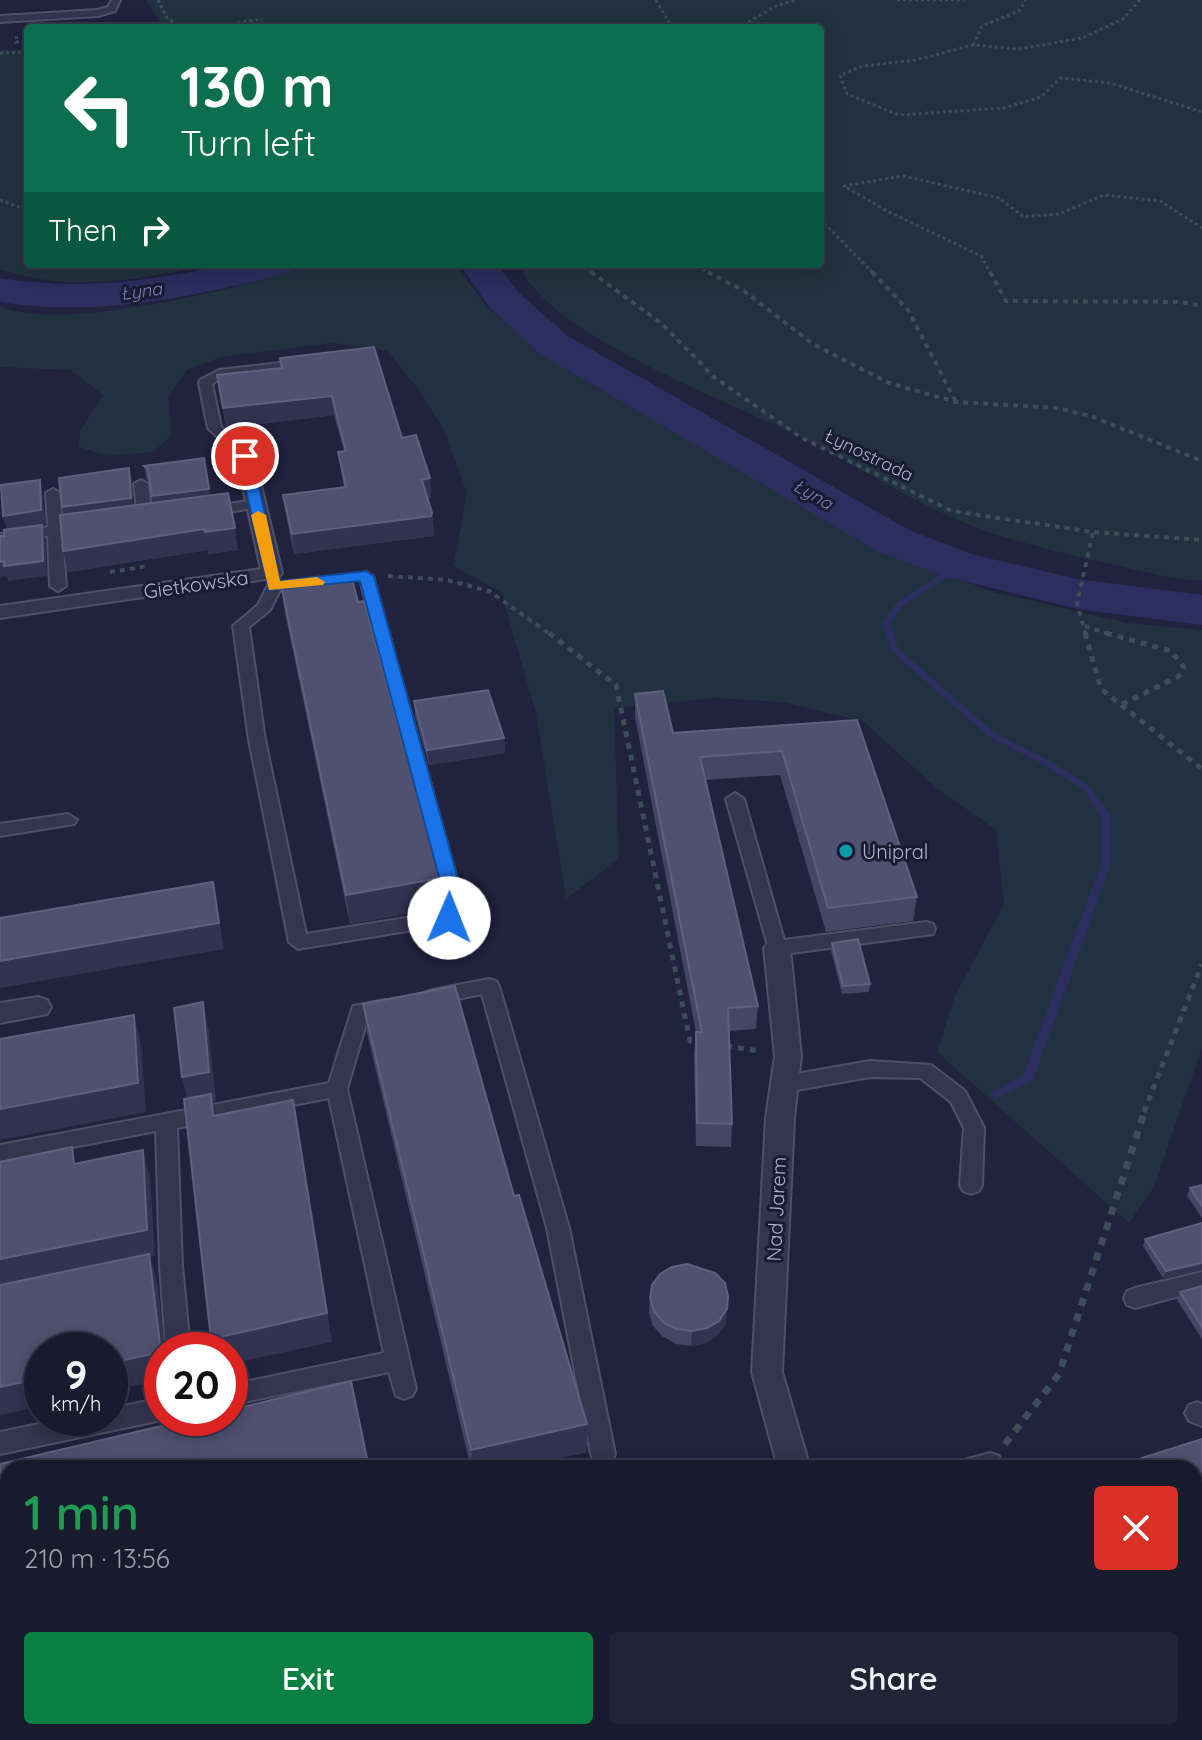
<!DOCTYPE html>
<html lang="en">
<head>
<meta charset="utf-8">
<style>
  :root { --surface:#181a2e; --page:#212336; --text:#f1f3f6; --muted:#9fa1aa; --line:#36384a; --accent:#0b8043 }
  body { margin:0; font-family:Quicksand,sans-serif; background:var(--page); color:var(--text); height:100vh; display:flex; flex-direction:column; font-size:30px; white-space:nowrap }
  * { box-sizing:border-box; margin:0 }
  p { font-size:26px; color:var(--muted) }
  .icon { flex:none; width:44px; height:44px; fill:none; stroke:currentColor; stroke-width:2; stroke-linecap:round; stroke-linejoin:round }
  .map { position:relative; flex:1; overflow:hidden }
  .panel { position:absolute; left:0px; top:1460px; width:1202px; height:280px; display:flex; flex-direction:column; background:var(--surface); border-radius:24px 24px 0 0; box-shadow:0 4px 20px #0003,0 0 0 2px var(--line) }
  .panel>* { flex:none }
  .hud { position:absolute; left:24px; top:24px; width:800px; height:244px; border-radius:8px; box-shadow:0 4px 20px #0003,0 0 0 2px var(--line); background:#0b6e4f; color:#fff; overflow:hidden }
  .speed { position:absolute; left:24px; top:1332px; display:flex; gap:16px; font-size:40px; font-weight:700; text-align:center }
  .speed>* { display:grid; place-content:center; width:104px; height:104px; border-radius:50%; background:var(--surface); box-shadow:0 4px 20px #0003,0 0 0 2px var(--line); line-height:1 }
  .speed small { font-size:20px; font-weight:400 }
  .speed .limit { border:12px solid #d22; background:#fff; color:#111 }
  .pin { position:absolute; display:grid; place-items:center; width:68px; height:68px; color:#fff; margin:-34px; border:4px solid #fff; border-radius:50%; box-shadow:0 2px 8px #0007 }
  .me { position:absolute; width:88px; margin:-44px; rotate:1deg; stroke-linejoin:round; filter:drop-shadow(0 0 6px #0008) }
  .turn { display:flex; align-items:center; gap:28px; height:168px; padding:0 24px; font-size:36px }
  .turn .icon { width:104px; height:104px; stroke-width:2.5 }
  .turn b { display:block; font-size:56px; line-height:68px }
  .then { display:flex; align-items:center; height:76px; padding:0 24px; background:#0003; gap:16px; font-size:30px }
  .round { display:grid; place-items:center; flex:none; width:84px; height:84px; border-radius:8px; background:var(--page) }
  .headline { display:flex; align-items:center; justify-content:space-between; height:136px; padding:0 24px }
  h1 { font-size:48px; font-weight:600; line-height:60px; color:#1e9e55 }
  .button { display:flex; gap:16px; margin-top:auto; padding:16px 24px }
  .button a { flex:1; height:92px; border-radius:8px; background:var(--accent); color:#fff; font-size:32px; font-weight:600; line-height:92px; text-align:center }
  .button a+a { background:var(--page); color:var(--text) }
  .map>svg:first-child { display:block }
  .green { fill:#22313f }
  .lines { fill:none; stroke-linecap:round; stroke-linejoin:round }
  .stream { fill:#2b2e5e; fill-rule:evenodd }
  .river { fill:#2b2e5e; fill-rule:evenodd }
  .lane-casing { stroke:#4f5068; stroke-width:4 }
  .street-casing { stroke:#4f5068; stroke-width:4 }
  .path-far3 { stroke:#3d4d59; stroke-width:3; stroke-dasharray:3 3; stroke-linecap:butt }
  .path-far2 { stroke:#3d4d59; stroke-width:4; stroke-dasharray:5 5; stroke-linecap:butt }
  .path-far1 { stroke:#3d4d59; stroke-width:5; stroke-dasharray:6 6; stroke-linecap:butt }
  .path { stroke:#3d4d59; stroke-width:7; stroke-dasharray:8 8; stroke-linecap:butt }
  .lane { fill:#34354e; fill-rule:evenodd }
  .street { fill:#34354e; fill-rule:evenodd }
  .wall { fill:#444665 }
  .shaded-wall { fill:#313351 }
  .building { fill:#505170; stroke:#5e607e; stroke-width:2 }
  .route { fill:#1a73e8; stroke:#114b97; stroke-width:2 }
  .slow { fill:#f59e0b }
  .culture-dot { fill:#0f9aa8; stroke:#191b32; stroke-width:3 }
  .labels { text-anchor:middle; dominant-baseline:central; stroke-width:6; stroke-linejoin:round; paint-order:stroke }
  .far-water-label { font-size:18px; font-style:italic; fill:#7c80b8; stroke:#191b32 }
  .far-street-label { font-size:18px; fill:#afb0c9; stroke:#191b32 }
  .street-label { font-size:20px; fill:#afb0c9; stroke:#191b32 }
  .poi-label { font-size:20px; fill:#afb0c9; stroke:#191b32; text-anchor:start }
</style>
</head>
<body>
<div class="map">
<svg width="1202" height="1740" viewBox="0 0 1202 1740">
  <rect width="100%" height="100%" fill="#20223e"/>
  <path class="green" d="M146,0H1202V580C1176,581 1150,573 1124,567C1077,557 1029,546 983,530C920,507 864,470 805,439C738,405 544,334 519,264H820V28H164Z
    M28,49V264H216C146,278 69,294 0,269V50Z
    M316,264H451L463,274L485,305L533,346L587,382L893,555L994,592L1128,623L1202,630V1048L1154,1187L1129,1223L937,1052L954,998L1004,904L996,830L935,787L863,721L782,702L715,698L614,708L619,858L566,899L536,713L501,592L453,566L467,493L444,430L419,390L387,351L332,343L221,357L187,370L168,396L172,435L153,452L108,456L79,447L80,431L103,395L70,370L0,367V306C66,334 247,286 316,264Z"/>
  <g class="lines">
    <path class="stream" d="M957,564H960L964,566L903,606L891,623L898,648L995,733L1050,761L1090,786L1111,817V864L1034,1078L1032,1081L997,1099L993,1098L991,1095L993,1092L1023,1075L1101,864V817L1084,790L1044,765L989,737L891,651L883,623L897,602Z"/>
    <path class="river" d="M231,264H299L293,272C196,296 100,318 0,302V278C79,291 153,281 231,264Z
      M459,264H497L519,293L568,336L911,531L975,555L1078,579L1202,595V625L1078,609L943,576L877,551L540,354L491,309Z"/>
    <defs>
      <path id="lane" d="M112,0H120L115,11L98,16L0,22V16L97,10L108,7Z
        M305,360L309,361V367L222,377L212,384L221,427L250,453V459H240L208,428L199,383L200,380L219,370Z
        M141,480L148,484L152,519L145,523L138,519L134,484Z
        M53,489L60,493L62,525L83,523L90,527L88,530L62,534L66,586L58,591L50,586L48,536L0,542V534L48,527L46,493Z
        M256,500L261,501V507L207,515L200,511L207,507Z
        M366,572L373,576L465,908L456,923L449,924L298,949L289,942L249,740L233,626L258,605L269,583L274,581L282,586L270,610L249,627L265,740L306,934L443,912L447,907L359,576Z
        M735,793L744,799L784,940L926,922L933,924L935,929L933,934L777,955L770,953L726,799Z
        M68,814L77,820L74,824L0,836V824Z
        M489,979L496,981L499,986L569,1228L615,1454L612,1462L603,1465L594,1462L591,1454L547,1228L482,994L433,1004L426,1002L423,997L426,992L433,990Z
        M385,1000L392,1002L395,1007L392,1012L368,1017L347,1089L416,1389L412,1396L404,1399L396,1396L389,1372L230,1405V1385L384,1353L329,1098L177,1128L182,1265L190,1350H166L160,1265L156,1131L0,1161V1145L329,1083L353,1006Z
        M870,1061L931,1065L965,1091L984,1128L982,1185L979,1191L971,1194L963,1191L960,1185L964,1128L951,1102L920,1078L870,1077L785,1092L778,1089L775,1084L778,1079L785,1076Z
        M1202,1272V1290L1135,1308L1127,1305L1124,1298L1127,1291L1135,1288Z
        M162,1398V1418H166L162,1420L0,1454V1432L68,1418H110V1409Z
        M1197,1402L1202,1404V1426L1189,1421L1185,1413L1189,1405Z
        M990,1453L999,1456L1004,1468H961L964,1460Z
        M336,1732H362L364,1740H336Z
        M1114,1732H1141L1145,1740H1117Z"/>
      <path id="street" d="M245,451L254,456L282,573L279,577L0,618V606L261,569L236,456Z
        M777,939L786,942L790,948L801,1056L794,1118L782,1372L810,1468H778L752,1372L766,1118L775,1056L764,948L768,942Z
        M38,997L47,1000L51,1007L47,1014L0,1023V1003Z
        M872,1732H908L911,1740H875Z"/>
    </defs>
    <use href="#lane" class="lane-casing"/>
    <use href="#street" class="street-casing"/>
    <path class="path-far3" d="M158,0L167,18L185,28
      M656,0L672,28
      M897,0H964
      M1140,0L1123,19L1082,38L1019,49L973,45L916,60L863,66L840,75L847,94L899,115L1004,108L1041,97L1060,78L1110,83L1202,112
      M208,28L262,19
      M738,28L778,5L797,0
      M17,36L16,42L28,41
      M973,45L982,26L1019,11L1026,0
      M0,53L28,52
      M0,200L28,210
      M820,219L874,274
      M579,264L594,274
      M692,264L712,274
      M991,274L981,256L887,211L844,186L903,176L999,198L1024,217L1059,214L1104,195L1160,201L1202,228"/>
    <path class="path-far2" d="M591,272L661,323L714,377L802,438L952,511L1093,532L1202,540
      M708,272L744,291L813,344L889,383L956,402L1057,408L1091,416L1202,461
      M872,272L908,310L956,402
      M990,272L1006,301L1180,302L1202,306
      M110,572L148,566
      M388,576L447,580L489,591L551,635
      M1085,626L1112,635
      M1086,635L1077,604L1093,532"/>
    <path class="path-far1" d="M549,633L616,685L690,1041L700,1042
      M1085,633L1101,689L1202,769
      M1106,633L1171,651L1184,667L1179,676L1121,705
      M726,1046L759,1051
      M1144,1112L1202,964"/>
    <path class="path" d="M1005,1444L1059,1374L1145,1110"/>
    <use href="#lane" class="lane"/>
    <use href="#street" class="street"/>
  </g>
  <path class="wall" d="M280,358L402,438L430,478L431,498L428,499L432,513L434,534L433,536L294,554L286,515L283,495L344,488L338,452L344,451L334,415L226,428L217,375L281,368Z
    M144,466L210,496L238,550L208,554V550L68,572L63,551V515L129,468L132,482L133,506L153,503L150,483L147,480Z
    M281,585L358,602L440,878L443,907L350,924L285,613Z
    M635,694L673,733L857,720L917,897L913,921L826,932L780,775L705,780L758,1006L756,1029L729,1031L732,1124L731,1147L696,1146L694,1056L696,1032L635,717Z
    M414,701L504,738L505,753L429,765L415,716Z
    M832,943L870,984L869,992L842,994L831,951Z
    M363,1004L514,1196L587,1424V1452L515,1468H471L367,1033Z
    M1202,1185V1218L1187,1196L1190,1188Z
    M1202,1223V1270L1163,1278L1143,1246L1145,1239Z
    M1202,1286V1339L1177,1300L1180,1292Z
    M650,1298L726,1324L718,1335L706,1343L691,1346L676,1344L662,1336L653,1326L649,1313Z
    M1202,1439V1606L1194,1608V1468H1130L1132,1461Z
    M945,1732H976L951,1740H948Z"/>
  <path class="shaded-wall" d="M332,396L334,415L226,428L223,408Z
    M129,468L132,482L134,512L65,522L62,507Z
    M430,478L431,498L423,500L422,480Z
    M40,480L43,494L45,524L7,530L3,516Z
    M209,489L211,503L155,511L152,496Z
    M432,513L434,534L433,536L294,554L292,534Z
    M42,525L45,539L47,576L8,581L7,576L0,577V562L4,561Z
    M235,528L238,550L208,554V550L68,572L63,551L204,529Z
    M504,738L505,753L429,765L427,750Z
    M440,878L443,907L350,924L346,895Z
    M213,882L224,949L0,988V961Z
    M203,1002L209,1032L216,1101L213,1102L218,1123L189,1106L182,1077Z
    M134,1015L141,1044L146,1112L0,1140V1109Z
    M298,1129L332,1342L230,1364V1350H214L211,1339Z
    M143,1150L150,1177L155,1256L150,1257L157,1280L165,1350H162V1380L110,1391V1363L0,1287V1259Z
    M1202,1263V1270L1163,1278L1166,1271Z
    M728,1296L726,1324L718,1335L706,1343L691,1346L692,1331Z
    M42,1378V1406L0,1415V1387Z
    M587,1424V1452L515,1468H473L471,1450Z
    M8,1575V1602L0,1604V1577Z
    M1202,1575V1606L1194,1608V1582L1197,1576Z
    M8,1723V1732H49L24,1740H0V1725Z
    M951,1732H976L949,1740Z"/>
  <path class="building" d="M374,347L402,438L416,435L430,478L422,480L432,513L431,516L292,534L283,495L346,487L338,452L346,451L332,396L223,408L217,375L282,368L280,358Z
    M204,458L209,489L152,496L148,469L144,466Z
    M129,468L131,498L62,507L59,478Z
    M40,480L41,510L3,516L1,485Z
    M228,493L235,528L205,532L204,529L63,551L60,515Z
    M42,525L43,561L4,566V561L0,562V536H4V530Z
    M351,575L358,602L364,601L440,878L346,895L281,585Z
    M488,690L504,738L427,750L414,701Z
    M663,691L673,733L857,720L917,897L828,908L782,751L700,757L758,1006L728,1008L732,1124L697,1123L696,1032H702L635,694Z
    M213,882L219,923L0,961V918Z
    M858,939L870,984L843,986L832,943Z
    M455,986L514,1196L519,1195L587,1424L471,1450L363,1004Z
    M203,1002L209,1072L182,1077L174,1008Z
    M134,1015L138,1083L0,1109V1039Z
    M211,1094L213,1116L293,1100L327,1313L211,1339L184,1099Z
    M72,1147L74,1164L143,1150L147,1230L0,1259V1162Z
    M1202,1185V1206L1190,1188Z
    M1202,1223V1263L1166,1271L1145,1239Z
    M149,1254L161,1352L110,1363V1350H42V1378L0,1387V1285Z
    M687,1264L715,1273L725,1283L728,1296L727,1309L719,1321L707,1328L692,1331L676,1329L663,1322L654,1311L650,1298L652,1285L660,1274L672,1267Z
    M1202,1286V1327L1180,1292Z
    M351,1381L369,1468H8V1575L0,1577V1464L195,1418H230V1410Z
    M1202,1439V1575L1197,1576L1194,1572V1468H1136L1132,1461Z
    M8,1633V1723L0,1725V1636Z
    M206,1732H249L250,1737L242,1740H208Z
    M387,1732H486L488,1740H389Z
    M652,1732H688L697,1740H646Z"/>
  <path class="route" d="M245,452L252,456L280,581L366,571L374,576L466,908L455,923H442L439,918L447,907L360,581L269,590L238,456Z"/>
  <path class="slow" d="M258,511L266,515L280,581L317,577L325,582L323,585L269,590L251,515Z"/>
  <circle class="culture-dot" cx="846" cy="851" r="8"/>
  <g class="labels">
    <g class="far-water-label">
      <text transform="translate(141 291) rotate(-8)">Łyna</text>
      <text transform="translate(813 494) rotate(30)">Łyna</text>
    </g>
    <g class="far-street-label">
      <text transform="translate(869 455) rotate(26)">Łynostrada</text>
    </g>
    <g class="street-label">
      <text transform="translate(196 584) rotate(-8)">Gietkowska</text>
      <text transform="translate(776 1209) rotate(-87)">Nad Jarem</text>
    </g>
    <g class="poi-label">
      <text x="862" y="851">Unipral</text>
    </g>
  </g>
</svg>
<div class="speed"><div>9<small>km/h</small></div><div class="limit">20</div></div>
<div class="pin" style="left:245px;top:456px;background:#d93025"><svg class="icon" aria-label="arrive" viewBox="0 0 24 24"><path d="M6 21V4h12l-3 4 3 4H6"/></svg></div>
<svg class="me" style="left:449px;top:918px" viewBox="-20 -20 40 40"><circle r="19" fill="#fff"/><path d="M0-13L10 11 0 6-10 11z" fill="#1a73e8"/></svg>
<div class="hud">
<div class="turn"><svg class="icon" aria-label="left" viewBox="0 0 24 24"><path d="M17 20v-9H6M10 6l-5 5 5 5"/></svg><div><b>130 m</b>Turn left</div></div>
<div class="then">Then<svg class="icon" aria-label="right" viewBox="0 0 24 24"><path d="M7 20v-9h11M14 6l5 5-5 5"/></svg></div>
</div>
<section class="panel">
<div class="headline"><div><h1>1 min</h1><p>210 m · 13:56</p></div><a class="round" style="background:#d93025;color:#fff"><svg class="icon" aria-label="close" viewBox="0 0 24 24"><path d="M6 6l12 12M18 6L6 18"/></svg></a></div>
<div class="button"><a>Exit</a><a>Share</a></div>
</section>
</div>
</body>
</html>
